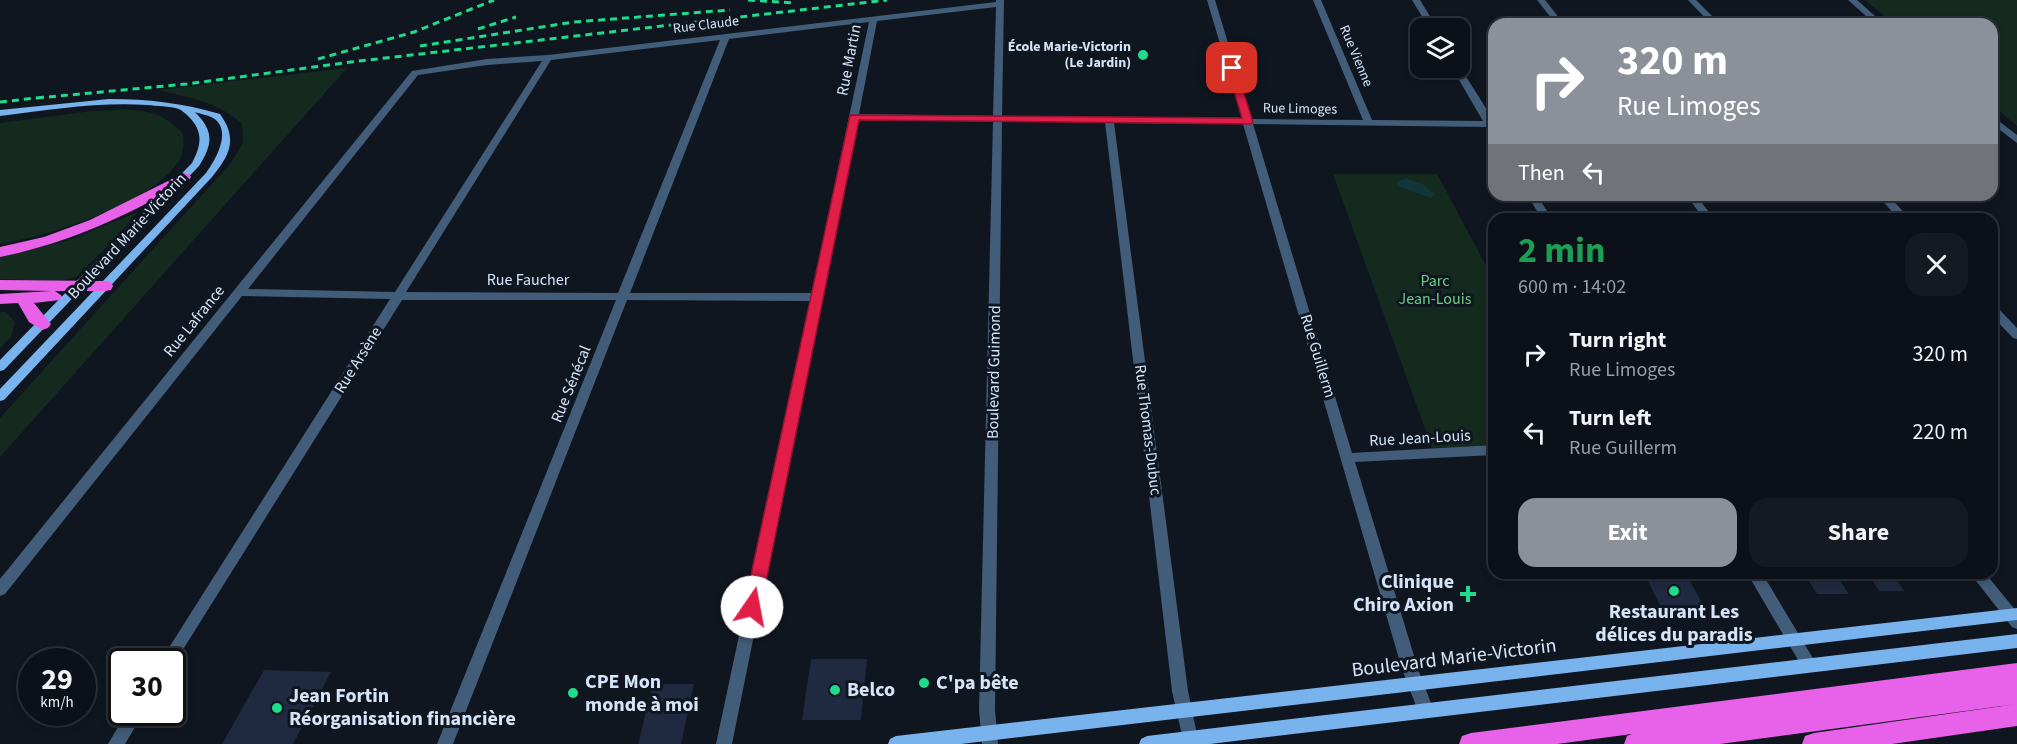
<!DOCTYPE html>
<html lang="en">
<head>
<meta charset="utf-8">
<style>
  :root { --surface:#0c1018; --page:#151921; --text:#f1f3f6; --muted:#9a9da2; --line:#2c3037; --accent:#8c9099 }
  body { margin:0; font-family:"Source Sans 3",sans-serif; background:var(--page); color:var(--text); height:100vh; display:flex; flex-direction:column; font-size:22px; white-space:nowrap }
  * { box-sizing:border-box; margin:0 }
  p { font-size:20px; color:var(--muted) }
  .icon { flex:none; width:33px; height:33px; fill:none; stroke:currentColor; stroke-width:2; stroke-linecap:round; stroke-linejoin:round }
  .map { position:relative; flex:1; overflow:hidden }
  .panel { position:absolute; left:1488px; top:213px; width:510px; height:366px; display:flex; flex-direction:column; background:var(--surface); border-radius:18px; box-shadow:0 3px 9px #0003,0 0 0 2px var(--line) }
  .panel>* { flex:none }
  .top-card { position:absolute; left:1488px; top:18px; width:510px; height:183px; border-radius:18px; box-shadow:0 3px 9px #0003,0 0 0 2px var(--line); background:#8c9099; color:#fff; overflow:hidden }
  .buttons { position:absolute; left:1410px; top:18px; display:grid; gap:12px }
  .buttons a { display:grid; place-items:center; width:60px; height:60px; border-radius:12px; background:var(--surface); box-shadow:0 3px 9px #0003,0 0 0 2px var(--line); font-size:30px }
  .speed { position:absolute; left:18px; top:648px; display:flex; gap:12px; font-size:30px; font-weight:700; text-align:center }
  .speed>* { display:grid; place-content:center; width:78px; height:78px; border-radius:50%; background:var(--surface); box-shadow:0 3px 9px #0003,0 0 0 2px var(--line); line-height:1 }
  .speed small { font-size:15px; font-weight:400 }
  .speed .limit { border:3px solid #111; border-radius:9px; background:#fff; color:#111 }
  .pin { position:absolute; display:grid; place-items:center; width:51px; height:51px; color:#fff; margin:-26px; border-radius:12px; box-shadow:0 3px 9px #0006 }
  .me { position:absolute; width:66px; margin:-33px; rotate:12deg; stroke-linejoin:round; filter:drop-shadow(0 0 4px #0008) }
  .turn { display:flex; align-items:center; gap:21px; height:126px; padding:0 30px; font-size:27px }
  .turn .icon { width:78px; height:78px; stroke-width:2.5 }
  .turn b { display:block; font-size:42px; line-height:51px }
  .then { display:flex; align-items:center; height:57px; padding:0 30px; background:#0003; gap:12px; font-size:22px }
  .round { display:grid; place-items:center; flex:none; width:63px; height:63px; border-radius:18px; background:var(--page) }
  .overview { display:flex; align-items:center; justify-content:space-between; height:102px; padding:0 30px }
  h1 { font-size:36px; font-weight:700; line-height:45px; color:#1e9e55 }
  .primary-button { display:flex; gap:12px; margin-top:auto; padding:12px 30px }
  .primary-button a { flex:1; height:69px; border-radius:18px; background:var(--accent); color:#fff; font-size:24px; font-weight:700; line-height:69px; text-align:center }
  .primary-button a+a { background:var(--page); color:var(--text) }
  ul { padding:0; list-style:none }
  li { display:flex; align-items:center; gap:18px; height:78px; padding:0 30px }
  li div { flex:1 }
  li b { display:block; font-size:22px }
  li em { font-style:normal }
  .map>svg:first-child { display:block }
  .green { fill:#142a1e }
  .water { fill:#10353a }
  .building { fill:#1f293f }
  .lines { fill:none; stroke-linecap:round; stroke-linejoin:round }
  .street { fill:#425d79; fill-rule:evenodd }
  .secondary { fill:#79b3ed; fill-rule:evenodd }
  .highway { fill:#e861e9; fill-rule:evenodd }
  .rail { stroke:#1edc8b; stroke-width:3; stroke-dasharray:7 5; stroke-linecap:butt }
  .route { fill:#e11d48; stroke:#92132f; stroke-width:1.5 }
  .poi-dot { fill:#1edc8b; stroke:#101620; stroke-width:2 }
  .labels { text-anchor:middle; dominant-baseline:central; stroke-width:6; stroke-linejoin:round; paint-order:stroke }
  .far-street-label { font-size:14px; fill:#d5e4f9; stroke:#101620 }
  .far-poi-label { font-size:14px; font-weight:bold; fill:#d5e4f9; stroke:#101620; text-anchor:end }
  .street-label { font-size:16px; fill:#d5e4f9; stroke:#101620 }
  .park-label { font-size:16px; fill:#6bcf82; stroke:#101620 }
  .near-poi-label { font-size:20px; font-weight:bold; fill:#d5e4f9; stroke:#101620; text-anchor:start }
  .near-street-label { font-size:20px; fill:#d5e4f9; stroke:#101620 }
</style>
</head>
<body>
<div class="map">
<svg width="2017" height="744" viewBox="0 0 2017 744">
  <rect width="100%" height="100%" fill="#101620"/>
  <path class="green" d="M1865,0H2017V126L1992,105V24H1894Z
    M347,68L0,457V418L231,163L243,143L242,124C219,102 188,97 157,90Z
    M92,111C128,110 156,104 183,134C184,145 184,155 176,165C146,205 49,236 0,244V123Z
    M1333,174H1437L1490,273H1494V445L1432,448Z
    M138,212L119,235L76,277L60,281L0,279V257L67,241Z
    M0,312H6L15,322L11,337L0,348Z"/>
  <path class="water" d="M1406,178L1424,185L1434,194L1431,198L1398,186L1397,182Z"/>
  <path class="building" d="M1644,573H1686L1705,609H1662Z
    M1804,573H1835L1849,594H1817Z
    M1868,573H1892L1904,591H1879Z
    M811,659H867L861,720H802Z
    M264,670L331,672L293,744H222Z
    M653,684H694L681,744H638Z"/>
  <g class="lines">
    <path class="street" d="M996,0H1004L1002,116L1242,118L1207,0H1215L1251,119L1363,120L1313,0H1321L1372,120L1483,121L1452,68L1460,67L1494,121L1493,133L1490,132L1486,127L1253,124L1352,453L1494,445V455L1355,462L1418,669L1434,711L1432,716L1426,718L1420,716L1402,669L1243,124L1114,123L1188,691L1198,739L1196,744H1184L1172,691L1105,122L1002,121L995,710L998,744H982L979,710L993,121L858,120L732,744H716L810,301L627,300L453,744H437L616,300H402L172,667V662H161L163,657L390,299L242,296L5,594L0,596V579L412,71L487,59L548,55L996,2ZM996,7L993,116L859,114L877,21ZM869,22L812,293H630L729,39ZM720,40L618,293L406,292L551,60ZM542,61L395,292L248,289L418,75L487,65Z
      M1412,0H1420L1437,28H1429Z
      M1537,0H1545L1564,24H1556Z
      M1688,0H1696L1720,24H1711Z
      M1848,0H1857L1884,24H1875Z
      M1992,116L2017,135V143L1992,124Z
      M1527,195H1537L1552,219H1542Z
      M1686,195H1696L1714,219H1704Z
      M1877,195H1888L1910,219H1899Z
      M1992,305L1996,306L2017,328V339L2013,338L1992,316Z
      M1747,573H1762L1814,660L1817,665L1814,670L1809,672L1804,670Z
      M1970,573H1985L2017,612V629L2012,627Z
      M127,712H144L125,744H108Z"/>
    <path class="secondary" d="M109,99C148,99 183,103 220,114C238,139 230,155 212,177L4,400L0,401V389L206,173C215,161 233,130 213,118C208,115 200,114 195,112C214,131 213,144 199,166L4,370L0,371V360L192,163C201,146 204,132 189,117C186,114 183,111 179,109C169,106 157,106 147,105C98,102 48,110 0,116V110Z
      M2017,608V620L961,744H888L890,739L896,736Z
      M2017,634V648L1210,744H1139L1141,739L1147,736Z"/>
    <path class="highway" d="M184,173L189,174L191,177L189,180C129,215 69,243 0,257V247L44,237L90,220Z
      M0,280L105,281L111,282L113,286L111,290L105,291H55L62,296L60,300L34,303L51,324L48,328L42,330L29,322L18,303L0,304V294L51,291L0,290Z
      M2017,663V704L1720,744H1624L1627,736L1632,734L1557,744H1459L1462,736L1471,733Z
      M2017,704V726L1892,744H1802L1805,736L1814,733Z"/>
    <path class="rail" d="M748,0L796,3
      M478,29L516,17
      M420,46L574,22L730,10
      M318,59L414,32L494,0
      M37,98L187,84L351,62L887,0
      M0,102L45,97"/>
  </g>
  <path class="route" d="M1228,65L1236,68L1253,122L1251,124L859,120L761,607L758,612L752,614L747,612L744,607L850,115L1242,118L1227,68Z"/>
  <g class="poi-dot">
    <circle cx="1143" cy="55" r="6"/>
    <circle cx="1674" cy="591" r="6"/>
    <path d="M1465 585h6v6h6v6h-6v6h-6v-6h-6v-6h6z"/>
    <circle cx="924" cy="683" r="6"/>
    <circle cx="835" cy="690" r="6"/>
    <circle cx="573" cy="693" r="6"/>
    <circle cx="277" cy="708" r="6"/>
  </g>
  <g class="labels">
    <g class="far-street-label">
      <text transform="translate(706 25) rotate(-7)">Rue Claude</text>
      <text transform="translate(1356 56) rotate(67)">Rue Vienne</text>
      <text transform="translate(1300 109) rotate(1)">Rue Limoges</text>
    </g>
    <g class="far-poi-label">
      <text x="1131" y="47">École Marie-Victorin<tspan x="1131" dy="16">(Le Jardin)</tspan></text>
    </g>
    <g class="street-label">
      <text transform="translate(849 60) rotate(-79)">Rue Martin</text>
      <text transform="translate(127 236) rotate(-47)">Boulevard Marie-Victorin</text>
      <text x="528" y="280">Rue Faucher</text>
      <text transform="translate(194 321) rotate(-51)">Rue Lafrance</text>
      <text transform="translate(1318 356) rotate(73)">Rue Guillerm</text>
      <text transform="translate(358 360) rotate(-58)">Rue Arsène</text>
      <text transform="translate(994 372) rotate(-89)">Boulevard Guimond</text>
      <text transform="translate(571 384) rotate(-68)">Rue Sénécal</text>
      <text transform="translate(1148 430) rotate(83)">Rue Thomas-Dubuc</text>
      <text transform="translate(1420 438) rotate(-3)">Rue Jean-Louis</text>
    </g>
    <g class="park-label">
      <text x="1435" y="281">Parc<tspan x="1435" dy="18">Jean-Louis</tspan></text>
    </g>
    <g class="near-poi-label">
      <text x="1454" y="582" text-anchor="end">Clinique<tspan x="1454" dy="23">Chiro Axion</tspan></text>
      <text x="1674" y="612" text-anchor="middle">Restaurant Les<tspan x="1674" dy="23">délices du paradis</tspan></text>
      <text x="585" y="682">CPE Mon<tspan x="585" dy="23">monde à moi</tspan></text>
      <text x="936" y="683">C'pa bête</text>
      <text x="847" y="690">Belco</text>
      <text x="289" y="696">Jean Fortin<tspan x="289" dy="23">Réorganisation financière</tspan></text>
    </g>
    <g class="near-street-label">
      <text transform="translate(1454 658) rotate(-7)">Boulevard Marie-Victorin</text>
    </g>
  </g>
</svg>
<div class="buttons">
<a><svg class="icon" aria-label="layers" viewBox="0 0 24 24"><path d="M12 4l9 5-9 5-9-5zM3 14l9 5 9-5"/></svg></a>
</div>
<div class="speed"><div>29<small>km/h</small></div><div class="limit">30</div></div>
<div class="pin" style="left:1232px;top:68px;background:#d93025"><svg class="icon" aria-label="arrive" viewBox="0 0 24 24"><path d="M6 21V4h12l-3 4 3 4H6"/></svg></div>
<svg class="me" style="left:752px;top:607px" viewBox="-20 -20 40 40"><circle r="19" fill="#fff"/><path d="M0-13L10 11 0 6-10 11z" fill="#e11d48"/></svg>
<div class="top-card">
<div class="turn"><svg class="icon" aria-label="right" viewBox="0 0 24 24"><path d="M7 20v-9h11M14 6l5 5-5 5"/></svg><div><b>320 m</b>Rue Limoges</div></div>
<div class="then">Then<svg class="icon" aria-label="left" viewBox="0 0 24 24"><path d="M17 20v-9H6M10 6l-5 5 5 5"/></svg></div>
</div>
<section class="panel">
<div class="overview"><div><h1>2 min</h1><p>600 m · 14:02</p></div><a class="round"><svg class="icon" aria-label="close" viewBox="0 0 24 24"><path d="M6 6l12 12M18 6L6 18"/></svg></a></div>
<ul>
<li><svg class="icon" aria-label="right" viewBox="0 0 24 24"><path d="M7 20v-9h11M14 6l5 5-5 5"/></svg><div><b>Turn right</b><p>Rue Limoges</p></div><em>320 m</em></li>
<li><svg class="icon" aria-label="left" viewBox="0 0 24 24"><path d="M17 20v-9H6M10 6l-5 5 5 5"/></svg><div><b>Turn left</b><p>Rue Guillerm</p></div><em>220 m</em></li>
</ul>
<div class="primary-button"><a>Exit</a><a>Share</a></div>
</section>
</div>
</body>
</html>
